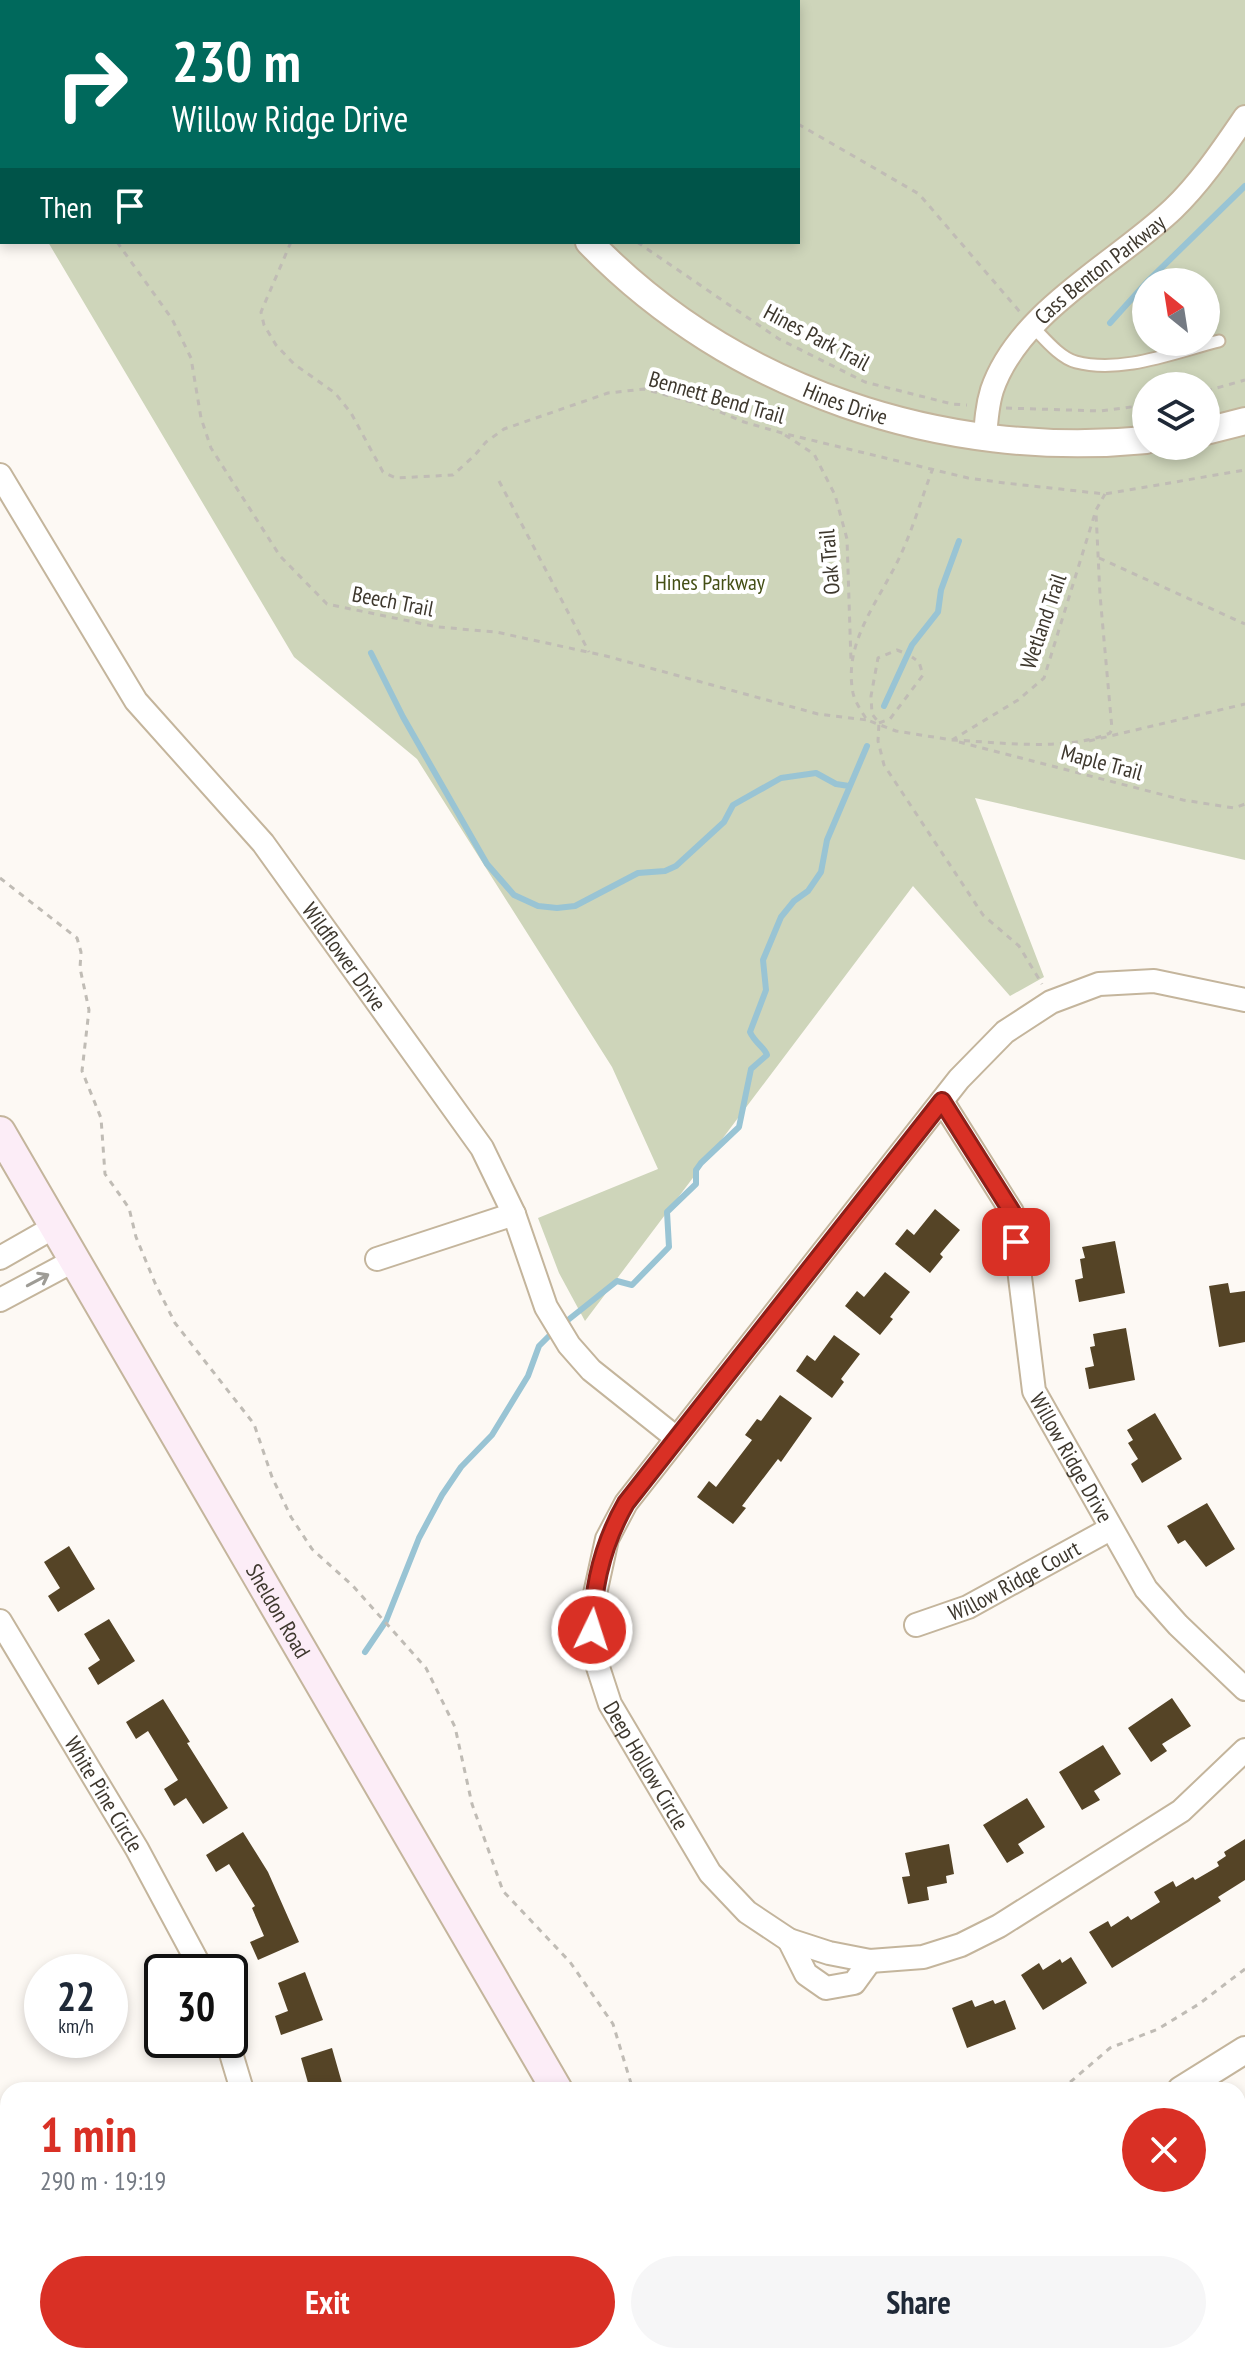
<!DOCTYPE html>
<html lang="en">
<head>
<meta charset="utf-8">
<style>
  :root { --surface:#fff; --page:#f6f6f7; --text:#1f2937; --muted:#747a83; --accent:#d93025 }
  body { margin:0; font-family:"PT Sans Narrow",sans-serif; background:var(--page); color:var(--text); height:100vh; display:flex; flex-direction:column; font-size:30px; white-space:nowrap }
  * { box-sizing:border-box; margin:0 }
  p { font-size:26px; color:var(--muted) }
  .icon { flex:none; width:44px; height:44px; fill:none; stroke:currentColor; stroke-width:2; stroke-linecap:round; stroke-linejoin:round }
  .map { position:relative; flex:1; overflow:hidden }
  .details { position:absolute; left:0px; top:2082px; width:1246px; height:282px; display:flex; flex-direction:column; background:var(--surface); border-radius:24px 24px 0 0; box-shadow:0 4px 12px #0003 }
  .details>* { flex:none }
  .hud { position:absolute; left:0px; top:0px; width:800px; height:244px; box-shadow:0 4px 12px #0003; background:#00695c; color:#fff; overflow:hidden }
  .needle { width:52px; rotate:330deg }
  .controls { position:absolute; left:1132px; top:268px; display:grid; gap:16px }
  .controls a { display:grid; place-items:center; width:88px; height:88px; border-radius:50%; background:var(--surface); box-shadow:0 4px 12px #0003; font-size:40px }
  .speed { position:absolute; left:24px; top:1954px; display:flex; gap:16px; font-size:40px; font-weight:700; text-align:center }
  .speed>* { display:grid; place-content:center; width:104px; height:104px; border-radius:50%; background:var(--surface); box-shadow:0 4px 12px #0003; line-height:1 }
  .speed small { font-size:20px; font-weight:400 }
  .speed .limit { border:4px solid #111; border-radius:12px; background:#fff; color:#111 }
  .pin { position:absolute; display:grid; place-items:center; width:68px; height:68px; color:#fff; margin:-34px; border-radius:16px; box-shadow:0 4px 12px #0006 }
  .me { position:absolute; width:88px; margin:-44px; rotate:4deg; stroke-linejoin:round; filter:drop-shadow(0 0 6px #0008) }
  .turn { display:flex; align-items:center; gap:28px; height:168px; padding:0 40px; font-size:36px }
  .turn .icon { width:104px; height:104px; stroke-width:2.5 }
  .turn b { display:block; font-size:56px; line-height:68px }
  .then { display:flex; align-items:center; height:76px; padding:0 40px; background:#0003; gap:16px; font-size:30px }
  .round { display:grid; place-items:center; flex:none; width:84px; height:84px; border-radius:42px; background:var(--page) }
  .head { display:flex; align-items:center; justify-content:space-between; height:136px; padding:0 40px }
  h1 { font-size:48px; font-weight:800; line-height:60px; color:var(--accent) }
  .button { display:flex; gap:16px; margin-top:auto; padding:16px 40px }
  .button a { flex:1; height:92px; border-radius:48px; background:var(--accent); color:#fff; font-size:32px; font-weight:800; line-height:92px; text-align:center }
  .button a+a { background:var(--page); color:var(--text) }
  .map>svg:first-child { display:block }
  .park { fill:#ced5ba; fill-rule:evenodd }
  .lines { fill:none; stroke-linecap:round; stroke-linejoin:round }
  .stream { stroke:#99c4d4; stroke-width:6 }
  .building { fill:#554426 }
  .service-casing { stroke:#c4b59c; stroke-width:15 }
  .minor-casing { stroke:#c4b59c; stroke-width:26 }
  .tertiary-casing { stroke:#c4b59c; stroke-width:30 }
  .secondary-casing { stroke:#c4b59c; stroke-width:34 }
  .path { stroke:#c0bcb5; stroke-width:3; stroke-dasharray:6 6; stroke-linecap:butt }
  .service { stroke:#fff; stroke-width:11 }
  .minor { stroke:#fff; stroke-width:22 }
  .tertiary { stroke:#fff; stroke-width:26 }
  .secondary { stroke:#fcedf7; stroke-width:30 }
  .oneway { stroke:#9e9c96 }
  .route-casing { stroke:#8d1f18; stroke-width:20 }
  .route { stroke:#d93025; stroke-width:14 }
  .labels { text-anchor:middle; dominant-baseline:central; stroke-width:8; stroke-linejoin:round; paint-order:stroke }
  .street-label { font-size:22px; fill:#3e382e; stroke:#fff }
  .park-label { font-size:22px; fill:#444f15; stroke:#fff }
</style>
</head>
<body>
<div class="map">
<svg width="1245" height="2363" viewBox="0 0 1245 2363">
  <rect width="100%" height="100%" fill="#fdf9f4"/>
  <path class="park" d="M0,0H499L500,2H2V237Z
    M520,0H1245V860L975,798L1044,977L1010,996L913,886L585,1321L559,1273L538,1218L658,1169L612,1067L417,759L294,657L48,242H798V2H517ZM1146,282H1206V342H1146ZM1146,386H1206V446H1146Z"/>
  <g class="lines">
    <path class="stream" d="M1147,282L1245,186
      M1110,323L1146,283
      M371,653L403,717L487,864L514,895L538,906L557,908L575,906L638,873L665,871L676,866L724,822L733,805L781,778L816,773L836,784L849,786
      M884,706L912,645L938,612L941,590L959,541
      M563,1324L617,1281L632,1285L669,1247L667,1212L696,1184V1170L701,1163L739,1127L751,1069L767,1055C765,1048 755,1043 750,1032L766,990L763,960L781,917L794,901L808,891L821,872L827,840L867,746
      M365,1652L386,1621L419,1538L442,1495L461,1467L492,1435L528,1376L539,1346L554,1331"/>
  </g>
  <path class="building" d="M935,1209L960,1230L940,1254L943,1257L930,1273L895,1244L907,1229L914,1235Z
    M1115,1241L1125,1293L1079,1302L1075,1280L1083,1278L1080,1259L1085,1258L1082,1247Z
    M885,1272L910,1292L890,1317L893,1319L880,1335L845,1306L857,1291L864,1297Z
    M1228,1283L1230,1293L1245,1291V1342L1219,1347L1209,1286Z
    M1126,1328L1135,1380L1089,1389L1085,1368L1094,1366L1090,1347L1095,1346L1093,1334Z
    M834,1335L860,1354L841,1379L844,1382L832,1398L796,1371L807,1355L815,1361Z
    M780,1395L812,1418L781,1462L778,1459L742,1506L746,1508L733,1524L697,1497L709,1481L716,1487L752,1440L745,1435L757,1419L761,1421Z
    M1155,1413L1182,1459L1142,1483L1131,1464L1138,1459L1128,1443L1133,1440L1127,1430Z
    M1207,1503L1235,1549L1206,1567L1185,1540L1178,1544L1167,1526Z
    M69,1546L95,1589L58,1612L48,1596L60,1588L44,1562Z
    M109,1619L135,1661L98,1685L88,1668L100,1660L84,1634Z
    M1172,1698L1191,1726L1162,1744L1167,1751L1151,1762L1128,1728Z
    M163,1699L190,1742L187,1743L228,1808L203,1824L186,1798L174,1806L164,1789L178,1780L148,1731L136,1739L126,1722Z
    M1103,1745L1121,1774L1094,1791L1100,1800L1082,1810L1059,1772Z
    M1027,1798L1045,1827L1018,1844L1024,1853L1007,1863L983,1825Z
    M243,1832L268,1872L299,1942L258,1960L250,1942L264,1936L252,1908L255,1906L229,1864L216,1872L206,1855Z
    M1245,1839V1880L1218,1897L1221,1901L1112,1968L1089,1932L1108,1921L1111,1927L1128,1916L1131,1920L1160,1902L1154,1892L1173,1881L1176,1887L1193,1877L1195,1880L1219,1866L1217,1862L1226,1856L1224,1852Z
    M949,1844L954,1874L946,1876L947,1883L927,1887L929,1900L908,1904L902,1877L910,1876L905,1853Z
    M1071,1957L1087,1983L1043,2010L1021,1975L1039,1963L1043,1970L1060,1959L1062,1963Z
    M305,1972L323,2020L281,2035L275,2016L288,2011L278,1983Z
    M972,2000L975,2007L993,2000L995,2004L1005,2000L1016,2029L967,2048L952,2008Z
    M332,2048L344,2090H310L301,2058Z"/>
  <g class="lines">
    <defs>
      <path id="service" d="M1033,327C1044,338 1060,358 1076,362C1122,374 1175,352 1219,341"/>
      <g id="minor">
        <path id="s1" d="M985,439C986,422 987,406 992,390C1019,311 1115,264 1173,209C1201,182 1223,149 1245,117"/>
        <path id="s2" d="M0,475L136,701L263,843L482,1148L514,1214L546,1307L569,1345L591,1370L675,1437"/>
        <path id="s3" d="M1245,1000L1154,981L1099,984L1051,1002L1005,1032L959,1079L626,1503L607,1539L593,1603L595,1658L610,1704L710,1873L747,1912L789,1940L829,1953L870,1961L923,1957L961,1945L999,1926L1181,1811L1245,1750"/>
        <path id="s4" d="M942,1101L1012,1212L1034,1391L1146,1589L1178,1625L1245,1689"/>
        <path d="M0,1258L56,1226"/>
        <path d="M377,1259L514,1214"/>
        <path d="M0,1300L75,1260"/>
        <path id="s5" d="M0,1621L137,1849L203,1972"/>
        <path id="s6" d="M916,1625L968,1607L1110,1529"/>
        <path d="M789,1940L806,1974L826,1988L854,1983L870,1961"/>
        <path d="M227,2040L242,2090"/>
        <path d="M0,2129L8,2135"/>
        <path d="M240,2363L243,2356"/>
        <path d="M1238,2363L1245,2357"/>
      </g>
      <g id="tertiary">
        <path d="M423,0L425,2"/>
        <path id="s7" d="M589,242C732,390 943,460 1146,440"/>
        <path d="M1206,431L1245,421"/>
        <path d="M1181,2090L1245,2050"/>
        <path d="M742,2363L754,2356"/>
      </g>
      <g id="secondary">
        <path id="s8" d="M0,1132L557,2090"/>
        <path d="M717,2356L722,2363"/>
      </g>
    </defs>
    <use href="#service" class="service-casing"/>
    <use href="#minor" class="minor-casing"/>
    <use href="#tertiary" class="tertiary-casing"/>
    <use href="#secondary" class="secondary-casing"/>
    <path class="path" d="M293,0V2
      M463,0L464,2
      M313,2L314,0
      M0,61L2,65
      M798,124L919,194L1020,312
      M0,129L2,128
      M117,242L172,319L191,358L201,418L211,448L280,556L327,604L438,627L496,632L606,656L818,714L867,720
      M291,242L261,312L264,325L276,345L294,364L335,393L351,413L383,472L396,478L453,475L474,456L486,442L504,429L608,393L644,389L706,406L744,422L782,433L968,478L1005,483L1105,494L1245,470
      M637,242L779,339L865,382L952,404L967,405
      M1206,391L1245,380
      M1006,408L1100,411L1146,405
      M785,435L814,454L835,495L847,539L851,661
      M933,468C920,502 910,540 892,572C872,610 844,647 853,693C855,702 862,712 867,720L896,731L952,740L1018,700L1044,678L1096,510L1105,494
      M499,481L589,652
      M1099,558L1245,624
      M902,652L897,650L878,658L871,696L872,714L879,723L878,741L884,765L983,915L1019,946L1042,984
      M879,723L890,719L923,675L919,662L912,657
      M952,740C1000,742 1065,752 1110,733L1112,729L1100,595L1096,513
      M1089,741L1245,704
      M959,742L1183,800L1234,808L1245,804
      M0,878L77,938L81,952L80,968L89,1010L82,1071L101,1118L105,1174L129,1208L136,1237L155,1283L175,1323L254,1424L272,1477L291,1517L312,1549L353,1586L426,1668L455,1727L472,1804L503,1891L570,1962L613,2024L633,2090
      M1061,2090L1110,2048L1158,2029L1199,2004L1245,1969
      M0,2321L8,2326
      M24,2356L27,2363"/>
    <use href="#service" class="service"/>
    <use href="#minor" class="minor"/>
    <use href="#tertiary" class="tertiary"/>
    <use href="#secondary" class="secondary"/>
  </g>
  <defs><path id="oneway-shaft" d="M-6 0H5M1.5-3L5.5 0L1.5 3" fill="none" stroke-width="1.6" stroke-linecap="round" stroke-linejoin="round" transform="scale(2)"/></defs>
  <use class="oneway" href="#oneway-shaft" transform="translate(38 1280) rotate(-28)"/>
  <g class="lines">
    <defs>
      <path id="route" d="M592,1630C593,1584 603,1543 626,1503L942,1101L1012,1212L1016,1242"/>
    </defs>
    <use href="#route" class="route-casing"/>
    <use href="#route" class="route"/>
  </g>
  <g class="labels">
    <g class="street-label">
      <text stroke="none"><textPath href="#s1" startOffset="214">Cass Benton Parkway</textPath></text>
      <text transform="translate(817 337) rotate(28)">Hines Park Trail</text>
      <text transform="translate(717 397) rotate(16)">Bennett Bend Trail</text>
      <text stroke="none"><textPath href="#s7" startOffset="306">Hines Drive</textPath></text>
      <text transform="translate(829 562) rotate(-95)">Oak Trail</text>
      <text transform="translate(393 601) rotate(11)">Beech Trail</text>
      <text transform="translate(1043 621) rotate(-71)">Wetland Trail</text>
      <text transform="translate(1102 762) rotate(15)">Maple Trail</text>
      <text stroke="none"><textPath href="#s2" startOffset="594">Wildflower Drive</textPath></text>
      <text stroke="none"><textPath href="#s4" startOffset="388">Willow Ridge Drive</textPath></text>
      <text stroke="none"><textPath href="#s6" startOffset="108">Willow Ridge Court</textPath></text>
      <text stroke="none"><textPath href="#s8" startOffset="554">Sheldon Road</textPath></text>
      <text stroke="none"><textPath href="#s3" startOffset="1140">Deep Hollow Circle</textPath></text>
      <text stroke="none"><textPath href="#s5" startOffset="202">White Pine Circle</textPath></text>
    </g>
    <g class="park-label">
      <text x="710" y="582">Hines Parkway</text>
    </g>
  </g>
</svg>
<div class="controls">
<a><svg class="needle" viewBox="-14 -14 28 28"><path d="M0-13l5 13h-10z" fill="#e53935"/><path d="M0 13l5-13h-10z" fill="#747a83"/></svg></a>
<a><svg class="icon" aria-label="layers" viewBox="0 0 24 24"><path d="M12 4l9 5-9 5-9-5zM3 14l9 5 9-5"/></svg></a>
</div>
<div class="speed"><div>22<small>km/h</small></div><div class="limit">30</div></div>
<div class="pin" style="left:1016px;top:1242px;background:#d93025"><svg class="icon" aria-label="arrive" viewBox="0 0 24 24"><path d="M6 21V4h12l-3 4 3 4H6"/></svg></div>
<svg class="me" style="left:592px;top:1630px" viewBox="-20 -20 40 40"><circle r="17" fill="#d93025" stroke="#fff" stroke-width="3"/><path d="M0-11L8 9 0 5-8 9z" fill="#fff"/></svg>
<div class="hud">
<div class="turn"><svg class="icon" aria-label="right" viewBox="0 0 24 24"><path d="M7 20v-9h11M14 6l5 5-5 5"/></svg><div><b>230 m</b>Willow Ridge Drive</div></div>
<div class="then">Then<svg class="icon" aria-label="arrive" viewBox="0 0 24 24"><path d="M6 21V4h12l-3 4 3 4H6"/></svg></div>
</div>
<section class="details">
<div class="head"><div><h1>1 min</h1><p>290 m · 19:19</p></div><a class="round" style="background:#d93025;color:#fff"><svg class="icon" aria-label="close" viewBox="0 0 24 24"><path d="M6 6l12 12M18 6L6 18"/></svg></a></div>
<div class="button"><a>Exit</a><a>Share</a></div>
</section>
</div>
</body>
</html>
